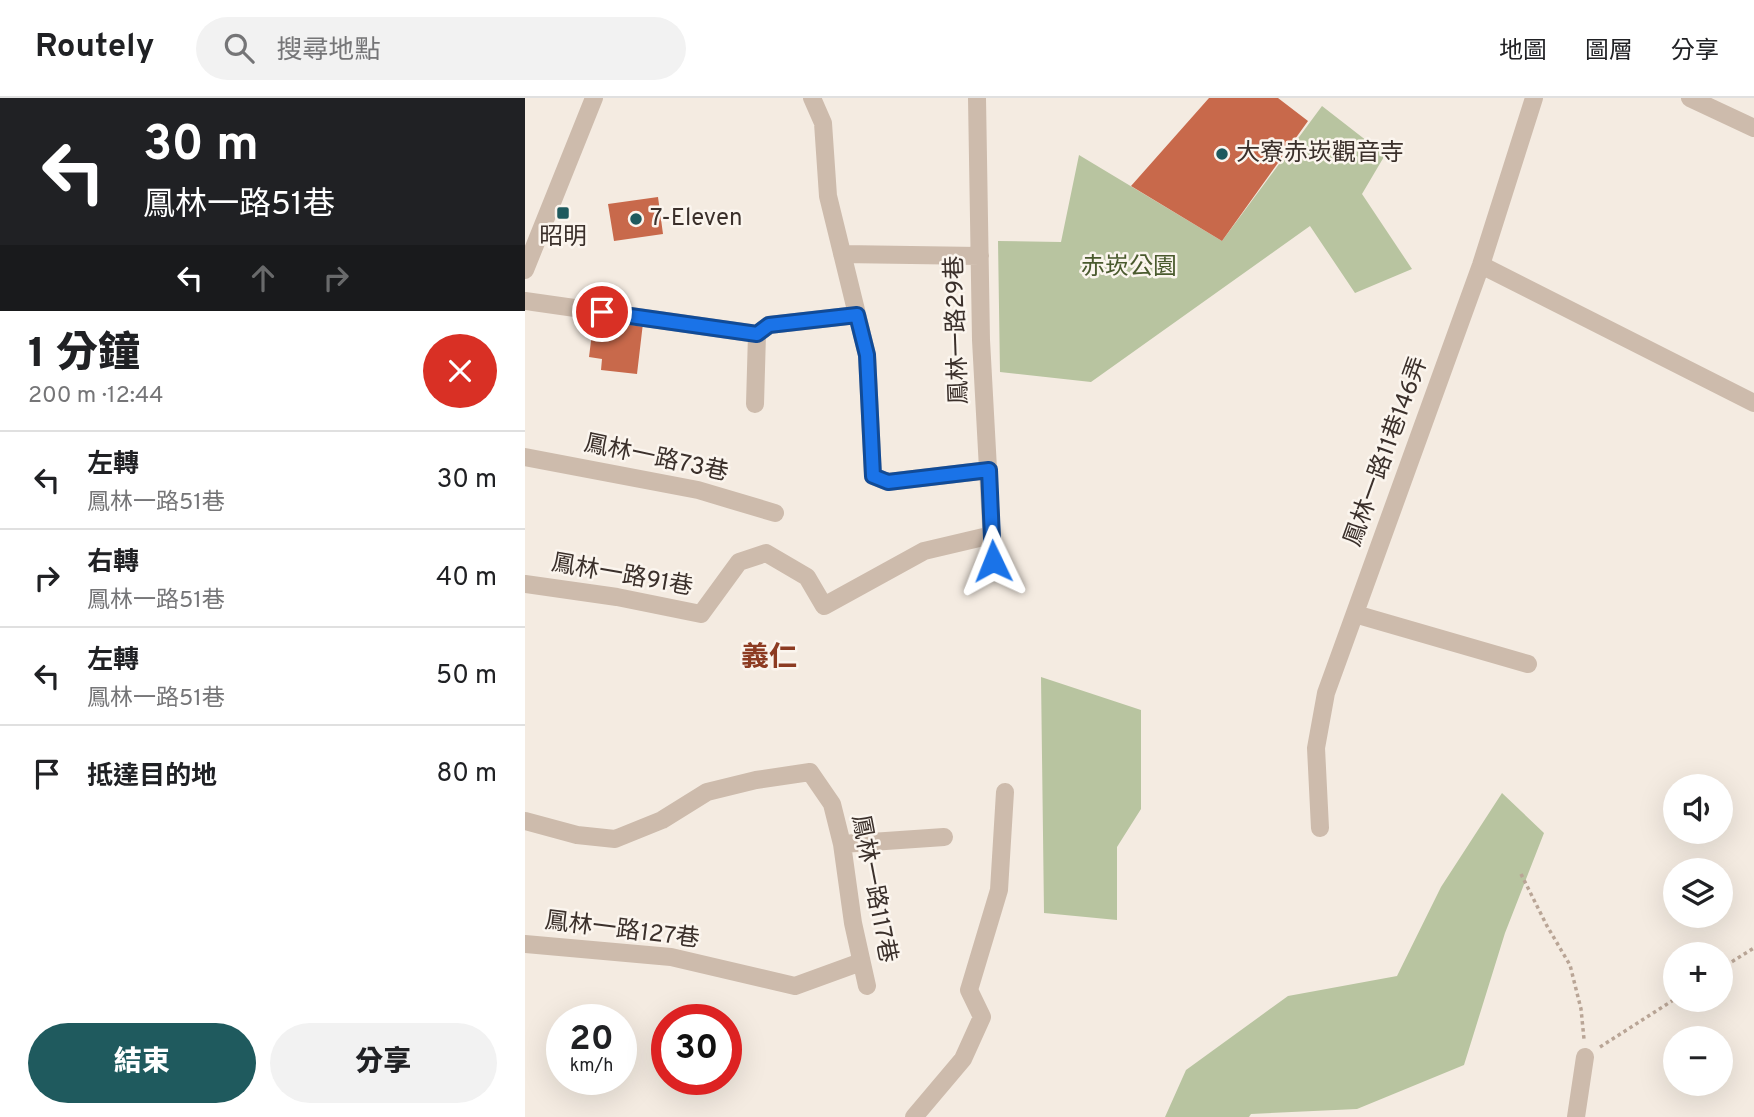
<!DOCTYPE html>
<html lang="zh-TW">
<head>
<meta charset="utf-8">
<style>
  :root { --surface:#fff; --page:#f2f2f2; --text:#202124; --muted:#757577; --line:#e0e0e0; --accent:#1f5a5e }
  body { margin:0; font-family:Overpass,"Noto Sans TC",sans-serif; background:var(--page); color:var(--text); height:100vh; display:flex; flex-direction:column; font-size:26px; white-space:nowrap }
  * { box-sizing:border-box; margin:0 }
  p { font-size:23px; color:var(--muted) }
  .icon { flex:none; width:38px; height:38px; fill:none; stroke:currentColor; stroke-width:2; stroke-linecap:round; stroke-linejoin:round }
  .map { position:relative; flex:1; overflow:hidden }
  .details { display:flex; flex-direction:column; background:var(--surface); width:525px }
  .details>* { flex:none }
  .banner { background:#202124; color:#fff; overflow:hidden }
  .controls { position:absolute; left:1138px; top:676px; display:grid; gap:14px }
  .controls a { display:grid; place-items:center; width:70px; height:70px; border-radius:50%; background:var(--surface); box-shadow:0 7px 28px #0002; font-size:35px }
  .speed { position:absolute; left:21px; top:906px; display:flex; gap:14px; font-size:35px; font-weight:700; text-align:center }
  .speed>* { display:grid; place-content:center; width:91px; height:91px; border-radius:50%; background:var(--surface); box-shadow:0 7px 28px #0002; line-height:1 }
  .speed small { font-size:18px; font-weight:400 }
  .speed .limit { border:10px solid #d22; background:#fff; color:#111 }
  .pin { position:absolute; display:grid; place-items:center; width:60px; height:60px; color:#fff; margin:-30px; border:4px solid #fff; border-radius:50%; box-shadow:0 2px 7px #0007 }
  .me { position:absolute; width:77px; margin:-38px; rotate:358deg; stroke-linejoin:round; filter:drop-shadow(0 0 5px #0008) }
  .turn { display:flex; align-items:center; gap:24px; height:147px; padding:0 28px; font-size:32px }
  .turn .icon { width:91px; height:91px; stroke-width:2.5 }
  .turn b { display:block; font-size:49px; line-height:60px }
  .lanes { display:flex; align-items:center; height:66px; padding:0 28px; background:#0003; justify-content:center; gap:35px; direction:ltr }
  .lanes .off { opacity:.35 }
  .round { display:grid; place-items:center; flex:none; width:74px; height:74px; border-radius:37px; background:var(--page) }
  .overview { display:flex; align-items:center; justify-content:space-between; height:119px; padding:0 28px }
  h1 { font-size:42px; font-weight:800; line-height:52px }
  .primary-button { display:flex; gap:14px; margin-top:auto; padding:14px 28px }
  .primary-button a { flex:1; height:80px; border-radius:42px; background:var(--accent); color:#fff; font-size:28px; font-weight:800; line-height:80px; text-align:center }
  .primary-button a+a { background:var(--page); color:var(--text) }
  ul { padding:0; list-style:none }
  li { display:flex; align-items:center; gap:21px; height:98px; padding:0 28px; border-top:2px solid var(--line) }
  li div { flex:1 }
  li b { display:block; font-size:26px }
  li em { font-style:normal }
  header { display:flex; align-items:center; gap:42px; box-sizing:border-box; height:98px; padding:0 35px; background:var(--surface); border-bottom:2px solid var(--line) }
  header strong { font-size:33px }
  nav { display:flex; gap:38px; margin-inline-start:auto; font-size:24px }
  .search { width:490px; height:63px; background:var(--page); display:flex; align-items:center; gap:18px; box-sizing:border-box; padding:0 24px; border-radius:38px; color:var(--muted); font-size:26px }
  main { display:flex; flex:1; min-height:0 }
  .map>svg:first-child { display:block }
  .green { fill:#b8c4a0 }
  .building { fill:#c8694b }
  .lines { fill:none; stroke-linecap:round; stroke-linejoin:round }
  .path { stroke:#b9a596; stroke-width:3.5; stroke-dasharray:3.5 3.5; stroke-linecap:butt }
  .minor { stroke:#cdbbac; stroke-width:18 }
  .route-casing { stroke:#114b97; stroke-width:18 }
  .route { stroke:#1a73e8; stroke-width:12 }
  .poi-dot { fill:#1f5a5e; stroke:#fbf5ee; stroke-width:2.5 }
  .labels { text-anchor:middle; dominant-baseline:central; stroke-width:5; stroke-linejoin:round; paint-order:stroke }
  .poi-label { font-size:24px; fill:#3b302b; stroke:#fbf5ee; text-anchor:start }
  .park-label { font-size:24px; fill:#4a5a2e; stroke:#fbf5ee }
  .street-label { font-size:24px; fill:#3b302b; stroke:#fbf5ee }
  .quarter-label { font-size:28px; font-weight:bold; fill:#8c3b22; stroke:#fbf5ee }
</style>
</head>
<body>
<header>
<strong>Routely</strong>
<div class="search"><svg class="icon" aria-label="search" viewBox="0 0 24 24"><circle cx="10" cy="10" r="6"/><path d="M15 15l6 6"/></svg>搜尋地點</div>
<nav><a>地圖</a><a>圖層</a><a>分享</a></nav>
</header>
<main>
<section class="details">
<div class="banner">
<div class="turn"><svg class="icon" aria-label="left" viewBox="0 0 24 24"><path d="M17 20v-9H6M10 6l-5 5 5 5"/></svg><div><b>30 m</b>鳳林一路51巷</div></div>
<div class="lanes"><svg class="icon" aria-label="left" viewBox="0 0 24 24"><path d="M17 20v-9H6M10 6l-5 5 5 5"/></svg><svg class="icon off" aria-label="ahead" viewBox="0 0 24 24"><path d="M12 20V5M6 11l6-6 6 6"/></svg><svg class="icon off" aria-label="right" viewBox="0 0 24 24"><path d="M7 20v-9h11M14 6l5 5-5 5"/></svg></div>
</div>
<div class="overview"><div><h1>1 分鐘</h1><p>200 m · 12:44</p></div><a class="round" style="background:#d93025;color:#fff"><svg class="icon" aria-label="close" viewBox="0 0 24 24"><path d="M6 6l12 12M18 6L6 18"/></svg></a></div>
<ul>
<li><svg class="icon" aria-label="left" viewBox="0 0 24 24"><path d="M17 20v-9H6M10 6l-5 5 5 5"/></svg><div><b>左轉</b><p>鳳林一路51巷</p></div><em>30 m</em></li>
<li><svg class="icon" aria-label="right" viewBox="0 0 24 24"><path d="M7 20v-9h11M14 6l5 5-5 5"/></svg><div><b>右轉</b><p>鳳林一路51巷</p></div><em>40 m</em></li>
<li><svg class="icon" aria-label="left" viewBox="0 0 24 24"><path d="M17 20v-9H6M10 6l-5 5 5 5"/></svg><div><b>左轉</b><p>鳳林一路51巷</p></div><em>50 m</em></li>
<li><svg class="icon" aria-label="arrive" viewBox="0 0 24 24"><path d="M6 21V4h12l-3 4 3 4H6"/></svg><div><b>抵達目的地</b></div><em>80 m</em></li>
</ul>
<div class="primary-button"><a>結束</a><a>分享</a></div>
</section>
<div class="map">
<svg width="1229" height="1019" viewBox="0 0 1229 1019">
  <rect width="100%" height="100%" fill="#f4ebe1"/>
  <path class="green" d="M797,8L860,57L837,96L887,171L830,195L785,128L566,284L475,274L473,143L536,144L554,57L697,143Z
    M516,579L616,612V711L592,749V822L519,815Z
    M977,695L1019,735L980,835L939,967L832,1011L726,1016L724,1019H640L661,972L763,898L872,878L916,789Z"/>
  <path class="building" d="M684,0H753L783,23L697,143L606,88Z
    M133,99L138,136L89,143L83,106Z
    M81,221L118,225L112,276L76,272L77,261L64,259L68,227L80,228Z"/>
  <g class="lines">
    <path class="path" d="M996,776L1022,828L1045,867L1056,911L1059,941
      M1195,871L1229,850
      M1075,949L1150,901"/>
    <path class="minor" d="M287,0L298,25L303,98L342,257L348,378L363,384L464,372
      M452,0L456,242L468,463
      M1165,0L1229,30
      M317,156L455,158
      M956,167L1229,305
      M0,172L69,0
      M0,203L232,236L230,306
      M232,236L244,227L332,217
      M0,359L173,392L250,415
      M0,486L92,499L176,516L214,464L241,455L282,479L299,508L399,453L467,437
      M830,516L1003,566
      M0,723L52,737L90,741L137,722L182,694L231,682L285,674L307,706L317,746L328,825L342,888
      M795,730L791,650L801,595L956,167L1009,0
      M317,746L419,739
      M0,846L146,859L270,888L336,864
      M389,1019L438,961L457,919L444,892L474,792L480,694
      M1051,1019L1060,959"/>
  </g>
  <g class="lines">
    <defs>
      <path id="route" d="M77,214L232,236L244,227L332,217L342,257L348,378L363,384L464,372L468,463"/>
    </defs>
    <use href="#route" class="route-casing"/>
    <use href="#route" class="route"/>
  </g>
  <g class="poi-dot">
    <circle cx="697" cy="56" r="7"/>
    <rect x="31" y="108" width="14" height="14" rx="3.5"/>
    <circle cx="111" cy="121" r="7"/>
  </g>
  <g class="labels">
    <g class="poi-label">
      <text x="711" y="56">大寮赤崁觀音寺</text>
      <text x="125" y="121">7-Eleven</text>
      <text x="38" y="140" text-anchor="middle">昭明</text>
    </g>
    <g class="park-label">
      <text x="604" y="170">赤崁公園</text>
    </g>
    <g class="street-label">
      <text transform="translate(433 232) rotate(-92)">鳳林一路29巷</text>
      <text transform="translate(862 354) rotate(-70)">鳳林一路11巷146弄</text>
      <text transform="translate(131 361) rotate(12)">鳳林一路73巷</text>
      <text transform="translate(97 478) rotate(10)">鳳林一路91巷</text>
      <text transform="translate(348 791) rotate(79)">鳳林一路117巷</text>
      <text transform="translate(97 833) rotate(7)">鳳林一路127巷</text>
    </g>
    <g class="quarter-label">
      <text x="244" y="561">義仁</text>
    </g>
  </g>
</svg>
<div class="controls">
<a><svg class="icon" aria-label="sound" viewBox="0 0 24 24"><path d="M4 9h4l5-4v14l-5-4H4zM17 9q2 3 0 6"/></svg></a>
<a><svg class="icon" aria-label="layers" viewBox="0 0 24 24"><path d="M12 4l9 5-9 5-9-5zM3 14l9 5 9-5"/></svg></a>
<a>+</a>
<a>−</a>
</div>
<div class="speed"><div>20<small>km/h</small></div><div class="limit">30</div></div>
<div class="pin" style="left:77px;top:214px;background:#d93025"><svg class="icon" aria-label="arrive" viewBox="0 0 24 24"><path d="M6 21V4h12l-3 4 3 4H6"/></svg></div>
<svg class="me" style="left:468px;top:463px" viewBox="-20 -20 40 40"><path d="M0-17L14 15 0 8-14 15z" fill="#1a73e8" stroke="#fff" stroke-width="4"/></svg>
</div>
</main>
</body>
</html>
